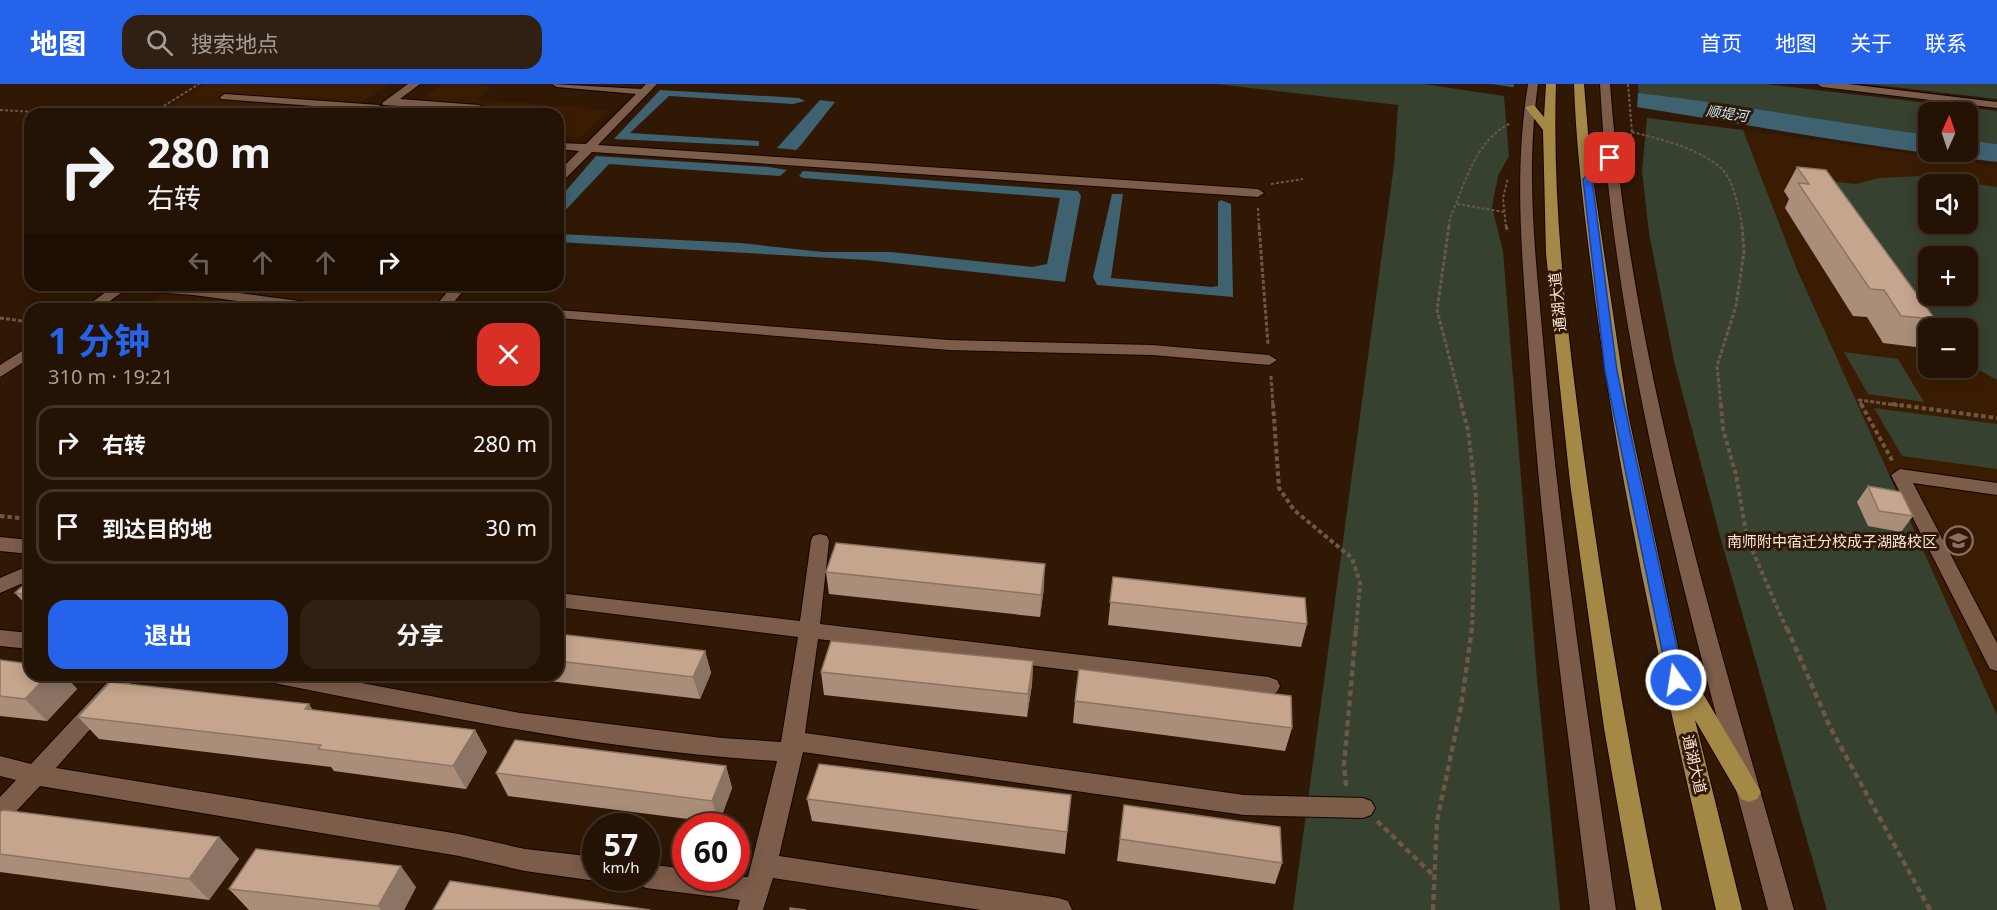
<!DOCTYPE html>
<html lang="zh">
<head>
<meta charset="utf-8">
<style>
  :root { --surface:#241204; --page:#302013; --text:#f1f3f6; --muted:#a39e9a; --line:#413226; --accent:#2563eb }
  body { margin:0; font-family:"Noto Sans","Noto Sans SC",sans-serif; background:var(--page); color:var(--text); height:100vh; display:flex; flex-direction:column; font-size:22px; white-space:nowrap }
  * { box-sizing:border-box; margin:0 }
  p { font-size:20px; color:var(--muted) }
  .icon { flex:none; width:33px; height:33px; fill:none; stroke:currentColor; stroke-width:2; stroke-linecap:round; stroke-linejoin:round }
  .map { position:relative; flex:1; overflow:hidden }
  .details { position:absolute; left:24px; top:219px; width:540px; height:378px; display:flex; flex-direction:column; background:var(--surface); border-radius:18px; box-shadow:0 3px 15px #0003,0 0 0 2px var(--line) }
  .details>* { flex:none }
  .banner { position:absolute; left:24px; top:24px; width:540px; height:183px; border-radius:18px; box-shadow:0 3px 15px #0003,0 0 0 2px var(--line); background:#241204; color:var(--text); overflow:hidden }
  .needle { width:39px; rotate:3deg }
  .tools { position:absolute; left:1918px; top:18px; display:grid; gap:12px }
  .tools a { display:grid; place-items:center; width:60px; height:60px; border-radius:12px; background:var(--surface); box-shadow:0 3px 15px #0003,0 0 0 2px var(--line); font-size:30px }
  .speed { position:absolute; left:582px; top:729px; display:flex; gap:12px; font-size:30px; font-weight:700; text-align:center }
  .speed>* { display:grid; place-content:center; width:78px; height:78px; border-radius:50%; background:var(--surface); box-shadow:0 3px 15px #0003,0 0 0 2px var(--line); line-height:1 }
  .speed small { font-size:15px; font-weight:400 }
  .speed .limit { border:9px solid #d22; background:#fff; color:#111 }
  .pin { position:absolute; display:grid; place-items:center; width:51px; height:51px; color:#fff; margin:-26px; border-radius:12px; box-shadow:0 3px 9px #0006 }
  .me { position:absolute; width:66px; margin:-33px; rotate:347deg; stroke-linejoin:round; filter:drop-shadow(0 0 4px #0008) }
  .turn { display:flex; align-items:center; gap:21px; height:126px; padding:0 24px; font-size:27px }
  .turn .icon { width:78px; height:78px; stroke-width:2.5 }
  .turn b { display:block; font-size:42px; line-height:51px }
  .lanes { display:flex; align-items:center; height:57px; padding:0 24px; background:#0003; justify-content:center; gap:30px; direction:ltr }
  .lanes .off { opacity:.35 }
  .round { display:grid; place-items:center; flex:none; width:63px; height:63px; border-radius:18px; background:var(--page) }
  .headline { display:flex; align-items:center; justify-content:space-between; height:102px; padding:0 24px }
  h1 { font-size:36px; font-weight:700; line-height:45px; color:var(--accent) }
  .cta { display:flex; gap:12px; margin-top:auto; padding:12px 24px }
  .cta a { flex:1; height:69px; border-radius:18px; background:var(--accent); color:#fff; font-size:24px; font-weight:700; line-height:69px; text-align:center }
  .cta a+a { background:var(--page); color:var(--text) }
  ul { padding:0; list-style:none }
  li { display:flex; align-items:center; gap:18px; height:75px; margin:0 12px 9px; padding:0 12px; border:3px solid var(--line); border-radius:18px }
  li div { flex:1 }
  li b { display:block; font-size:22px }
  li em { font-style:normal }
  header { display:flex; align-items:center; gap:36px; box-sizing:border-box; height:84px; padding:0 30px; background:var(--accent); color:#fff }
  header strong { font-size:28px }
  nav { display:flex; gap:33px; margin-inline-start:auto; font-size:21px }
  .search { width:420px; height:54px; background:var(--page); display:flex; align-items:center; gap:15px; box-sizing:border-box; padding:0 21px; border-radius:18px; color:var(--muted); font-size:22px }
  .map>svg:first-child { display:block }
  .built { fill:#3a1c03; fill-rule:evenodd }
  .green { fill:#364130; fill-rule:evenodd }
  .water { fill:#3f6271 }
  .pier { fill:#301805 }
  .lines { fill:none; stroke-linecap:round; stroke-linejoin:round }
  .minor-casing { stroke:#170300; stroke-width:2 }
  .major-casing { stroke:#170300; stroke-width:2 }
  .path-far3 { stroke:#6d5746; stroke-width:2; stroke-dasharray:3 2; stroke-linecap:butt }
  .path-far2 { stroke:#6d5746; stroke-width:3; stroke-dasharray:4 2; stroke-linecap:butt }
  .path-far1 { stroke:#6d5746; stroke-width:4; stroke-dasharray:4.5 3; stroke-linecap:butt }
  .path { stroke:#6d5746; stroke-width:4.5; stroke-dasharray:6 4; stroke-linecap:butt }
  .minor { fill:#7b5d49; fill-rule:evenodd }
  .major { fill:#a48846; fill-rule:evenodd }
  .wall { fill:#aa8e7a }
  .shaded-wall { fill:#8b7463 }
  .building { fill:#c6a58e; stroke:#8b7463; stroke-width:1.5 }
  .route { fill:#2563eb; stroke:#184099; stroke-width:1.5 }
  .labels { text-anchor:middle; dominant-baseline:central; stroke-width:6; stroke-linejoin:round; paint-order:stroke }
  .far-water-label { font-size:14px; font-style:italic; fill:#c0e7f7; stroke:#301805 }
  .street-label { font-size:15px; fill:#f8e6da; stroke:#301805 }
  .poi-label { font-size:15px; fill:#f8e6da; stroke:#301805; text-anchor:end }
</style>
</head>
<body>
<header>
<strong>地图</strong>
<div class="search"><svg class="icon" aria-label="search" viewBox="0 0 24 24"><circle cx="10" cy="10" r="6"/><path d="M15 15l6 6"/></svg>搜索地点</div>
<nav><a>首页</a><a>地图</a><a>关于</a><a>联系</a></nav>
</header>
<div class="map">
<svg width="1997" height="826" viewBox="0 0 1997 826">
  <rect width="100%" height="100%" fill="#301805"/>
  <path class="built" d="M206,0H390L344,30H228L164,26Z
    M442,0H476L492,3L478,15L609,26L580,54L558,52V30H401Z
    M1743,46L1997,82V631L1796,183ZM1929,100H1968V140H1929ZM1929,172H1968V212H1929ZM1929,244H1968V284H1929Z
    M173,201H455L432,225H140Z"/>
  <path class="green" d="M1217,0H1424L1504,12L1509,72L1498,92L1492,123L1503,167L1537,595L1560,826H1293L1394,81L1398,21Z
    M1638,0H1764L1997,27V60L1968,56V28H1929V51L1639,11Z
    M1867,0H1997V15Z
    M1647,34L1743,46L1796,183L1997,631V826H1827L1720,452L1674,277L1649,149L1642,86Z
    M1921,92L1997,103V296L1979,286L1965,284H1968V244H1929V253L1818,96L1856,100L1879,94ZM1929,100H1968V140H1929ZM1929,172H1968V212H1929Z
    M1844,268L1898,275L1924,318L1868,310Z
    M1874,324L1997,340V385L1902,372Z"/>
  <path class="water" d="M1492,0C1638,0 1784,32 1929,51V68H1968V56L1997,60V78C1828,58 1660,25 1492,0Z
    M660,6L799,14L805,17L793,20L669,12L630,49L759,57V62L614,55Z
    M820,16L835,18L801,61L796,66L777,64Z
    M596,72L768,83L787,86L780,92L609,80L558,134V116Z
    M803,87L1078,107L1081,112L1065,198L866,176L558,158V150L740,159L823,168H891L1032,183L1047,180L1060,114L803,94L799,92Z
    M1112,110H1123L1111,194L1212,203L1218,202V118L1221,116L1231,120L1233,213L1097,201L1093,193Z"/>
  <path class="pier" d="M1514,0H1572L1638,8L1637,26L1513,6Z"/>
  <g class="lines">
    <defs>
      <path id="minor" d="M408,0H420L400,15L479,21L484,24L479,27L383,21L382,19Z
        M552,0L641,5L646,0H657L598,61L1258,105L1264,109L1258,113L592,68L562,98L558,99V88L579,67L558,65V59L586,60L636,10L557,3Z
        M1528,0H1538C1525,92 1536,176 1544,267C1560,454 1589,640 1616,826H1590C1567,641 1541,457 1529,271C1523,178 1513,93 1528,0Z
        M1600,0H1610C1631,282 1718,555 1794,826H1768C1697,555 1615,281 1600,0Z
        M1817,0H1848L1997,18V24L1822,3Z
        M225,10L379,21L384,24L379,27L221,15L220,13Z
        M115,201L193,203L329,221L336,225H296L193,211L125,206L99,225H83Z
        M453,201H468L454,218L490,221L497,225H433Z
        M558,226L949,256L1152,261L1269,271L1277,276L1269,281L1152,271L949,266L558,234Z
        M30,262V274L0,293V281Z
        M1900,385L1997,399V411L1913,399L1997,559V587L1990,585L1891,391Z
        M820,450L827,452L829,457L820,540L1269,593L1277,596L1280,602L1277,608L1269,611L818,555L805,649L1244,711L1363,714L1371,717L1375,724L1371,731L1363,734L1244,731L803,668L779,772L1059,814L1068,817L1072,826H981L773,794L763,826H737L740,816L646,804L637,800L634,794H646V780L686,785V794L748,793L777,677C607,667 441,632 274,599L266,597L263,591H319L520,629L722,654L781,658L798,553L558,523V509L800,537L811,457L813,452Z
        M0,453L30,456V470L0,467Z
        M30,481V496L0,509V494Z
        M0,546L30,549V565L0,562Z
        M114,591H138L56,684L459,750L525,765L596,773V794H604L596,797L525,787L459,772L40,702L8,736L0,740V713L16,696L0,692V672L31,680Z"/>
      <path id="major" d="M1546,0H1556C1552,123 1567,244 1583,366C1604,520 1630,673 1662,826H1636L1604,644L1570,399L1546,170L1543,46L1525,23L1534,21L1544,33Z
        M1574,0H1584L1591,85L1606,72L1616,74L1593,96L1594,102L1628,330L1682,582L1688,584L1761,708L1757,715L1749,718L1741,715L1695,636L1742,826H1716C1668,615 1618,405 1592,190C1584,127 1576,63 1574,0Z"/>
    </defs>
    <use href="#minor" class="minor-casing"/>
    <use href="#major" class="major-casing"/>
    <path class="path-far3" d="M1628,0L1632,48L1628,57
      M0,26L70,30
      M151,30L199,0
      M1632,48C1660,55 1712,67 1728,93C1735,106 1740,129 1742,143
      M1271,100L1303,95
      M1457,120L1504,128
      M1258,124L1259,143
      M1449,143L1450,134C1465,100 1475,56 1511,39
      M1506,143L1503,114L1508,94"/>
    <path class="path-far2" d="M1259,142L1268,260
      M1449,142L1437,226L1462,322
      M1506,142L1508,148
      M0,234L30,238
      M1271,292L1273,322
      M1721,322L1717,282L1736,222L1744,167L1742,142
      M1862,322L1859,316L1903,322"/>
    <path class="path-far1" d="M1273,320L1279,404L1294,426L1352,474L1360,499L1356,546
      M1461,320L1468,346L1476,414L1472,546
      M1721,320L1723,345L1736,391L1747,454L1787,546
      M1861,320L1893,378
      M1892,320L1997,334
      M0,432L30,435"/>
    <path class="path" d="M1787,544L1830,643L1930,826
      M1346,702L1344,681L1356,544
      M1377,737L1434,792
      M1433,826L1437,737L1461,623L1472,544"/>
    <use href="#minor" class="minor"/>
    <use href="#major" class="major"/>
  </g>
  <path class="wall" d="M1797,83L1935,235L1916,263L1883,259L1867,233L1853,232L1785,124L1789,115L1784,107Z
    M1868,402L1913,432L1901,448L1868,442L1857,418Z
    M826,488L1044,503L1040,533L829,510Z
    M1113,493L1307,540L1301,563L1108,541Z
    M30,495V525L15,509Z
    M558,550L705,567L711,589L700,615L500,591H558Z
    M0,576L30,591H64L77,605L47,637L0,632Z
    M1033,577L1032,600L1027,633L824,611L821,588Z
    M1075,617L1292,644L1285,667L1073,639Z
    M313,626L475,646L487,668L466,705L334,687L331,683L99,655L78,633Z
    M726,682L732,704L719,739L508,712L496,689Z
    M1071,711L1065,770L812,737L807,715Z
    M1124,721L1282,779L1275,800L1117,777Z
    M0,728L219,753L239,775L209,816L0,788Z
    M416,803L404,826H249L229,805Z"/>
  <path class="shaded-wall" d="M1045,480L1044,503L1040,533L1041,511Z
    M705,567L711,589L700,615L693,593Z
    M1033,577L1032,600L1027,633L1028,610Z
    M48,591H64L77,605L47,637L25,615Z
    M309,620L324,643L305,625Z
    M475,646L487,668L466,705L453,682Z
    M726,682L732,704L719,739L712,717Z
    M219,753L239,775L209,816L189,795Z
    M401,782L416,803L404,826H381L378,822Z"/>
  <path class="building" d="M1797,83L1826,86L1935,235L1901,232L1884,206L1870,205L1798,99L1809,100Z
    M1868,402L1901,408L1913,432L1879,427Z
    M836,459L1045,480L1041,511L826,488Z
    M1113,493L1305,514L1307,540L1110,518Z
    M30,495V511L15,509Z
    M558,550L705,567L693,593L558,577Z
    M831,557L1033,577L1028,610L821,588Z
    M0,576L30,580V591H48L25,615L0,612Z
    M1079,585L1291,612L1292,644L1075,617Z
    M110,598L309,620L305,625L475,646L453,682L318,665L321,661L78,633Z
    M515,656L726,682L712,717L496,689Z
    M819,680L1071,711L1067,748L807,715Z
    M1124,721L1280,743L1282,779L1120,755Z
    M3,726L219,753L189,795L0,770V728Z
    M256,765L401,782L378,822L229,805Z
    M450,797L650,826H433Z
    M790,824L806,826H790Z"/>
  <path class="route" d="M1606,72L1614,74L1592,96L1617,287L1684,596L1676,602L1668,596L1605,287L1583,95Z"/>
  <defs>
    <symbol id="school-ring" viewBox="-11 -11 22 22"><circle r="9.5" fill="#301805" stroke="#8d6e63" stroke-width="1.5"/><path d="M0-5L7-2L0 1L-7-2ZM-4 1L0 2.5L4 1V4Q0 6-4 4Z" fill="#8d6e63"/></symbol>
  </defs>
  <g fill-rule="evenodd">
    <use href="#school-ring" x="1942" y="440" width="33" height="33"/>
  </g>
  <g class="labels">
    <g class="far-water-label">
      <text transform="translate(1727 29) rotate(8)">顺堤河</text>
    </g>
    <g class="street-label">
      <text transform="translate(1557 218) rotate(-96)">通湖大道</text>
      <text transform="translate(1695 680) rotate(77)">通湖大道</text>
    </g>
    <g class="poi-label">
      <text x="1937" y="457">南师附中宿迁分校成子湖路校区</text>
    </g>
  </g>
</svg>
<div class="tools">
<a><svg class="needle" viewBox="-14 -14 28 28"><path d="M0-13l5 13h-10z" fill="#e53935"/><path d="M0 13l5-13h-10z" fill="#a39e9a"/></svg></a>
<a><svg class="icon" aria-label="sound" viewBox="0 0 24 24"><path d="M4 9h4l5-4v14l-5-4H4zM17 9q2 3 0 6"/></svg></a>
<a>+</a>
<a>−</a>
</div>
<div class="speed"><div>57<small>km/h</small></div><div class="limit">60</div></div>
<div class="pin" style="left:1610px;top:74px;background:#d93025"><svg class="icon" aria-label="arrive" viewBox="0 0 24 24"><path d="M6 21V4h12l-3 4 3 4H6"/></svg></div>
<svg class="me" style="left:1676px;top:596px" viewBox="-20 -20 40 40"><circle r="17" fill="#2563eb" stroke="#fff" stroke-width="3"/><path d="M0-11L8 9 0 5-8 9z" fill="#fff"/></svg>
<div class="banner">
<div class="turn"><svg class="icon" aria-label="right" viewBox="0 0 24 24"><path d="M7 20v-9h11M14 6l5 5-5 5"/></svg><div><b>280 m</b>右转</div></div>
<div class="lanes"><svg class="icon off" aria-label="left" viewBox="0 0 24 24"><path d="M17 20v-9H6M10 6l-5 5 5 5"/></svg><svg class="icon off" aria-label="ahead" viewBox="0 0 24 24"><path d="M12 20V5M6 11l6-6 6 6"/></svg><svg class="icon off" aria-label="ahead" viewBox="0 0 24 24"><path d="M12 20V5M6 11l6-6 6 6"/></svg><svg class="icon" aria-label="right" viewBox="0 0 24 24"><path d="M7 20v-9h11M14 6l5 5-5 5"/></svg></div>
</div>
<section class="details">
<div class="headline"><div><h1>1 分钟</h1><p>310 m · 19:21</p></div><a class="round" style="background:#d93025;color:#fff"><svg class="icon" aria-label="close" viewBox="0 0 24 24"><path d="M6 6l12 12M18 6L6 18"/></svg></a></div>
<ul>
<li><svg class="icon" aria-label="right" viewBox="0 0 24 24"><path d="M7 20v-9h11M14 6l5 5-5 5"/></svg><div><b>右转</b></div><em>280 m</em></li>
<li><svg class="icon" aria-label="arrive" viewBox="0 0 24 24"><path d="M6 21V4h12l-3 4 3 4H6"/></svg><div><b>到达目的地</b></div><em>30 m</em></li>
</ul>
<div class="cta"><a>退出</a><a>分享</a></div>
</section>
</div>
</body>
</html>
